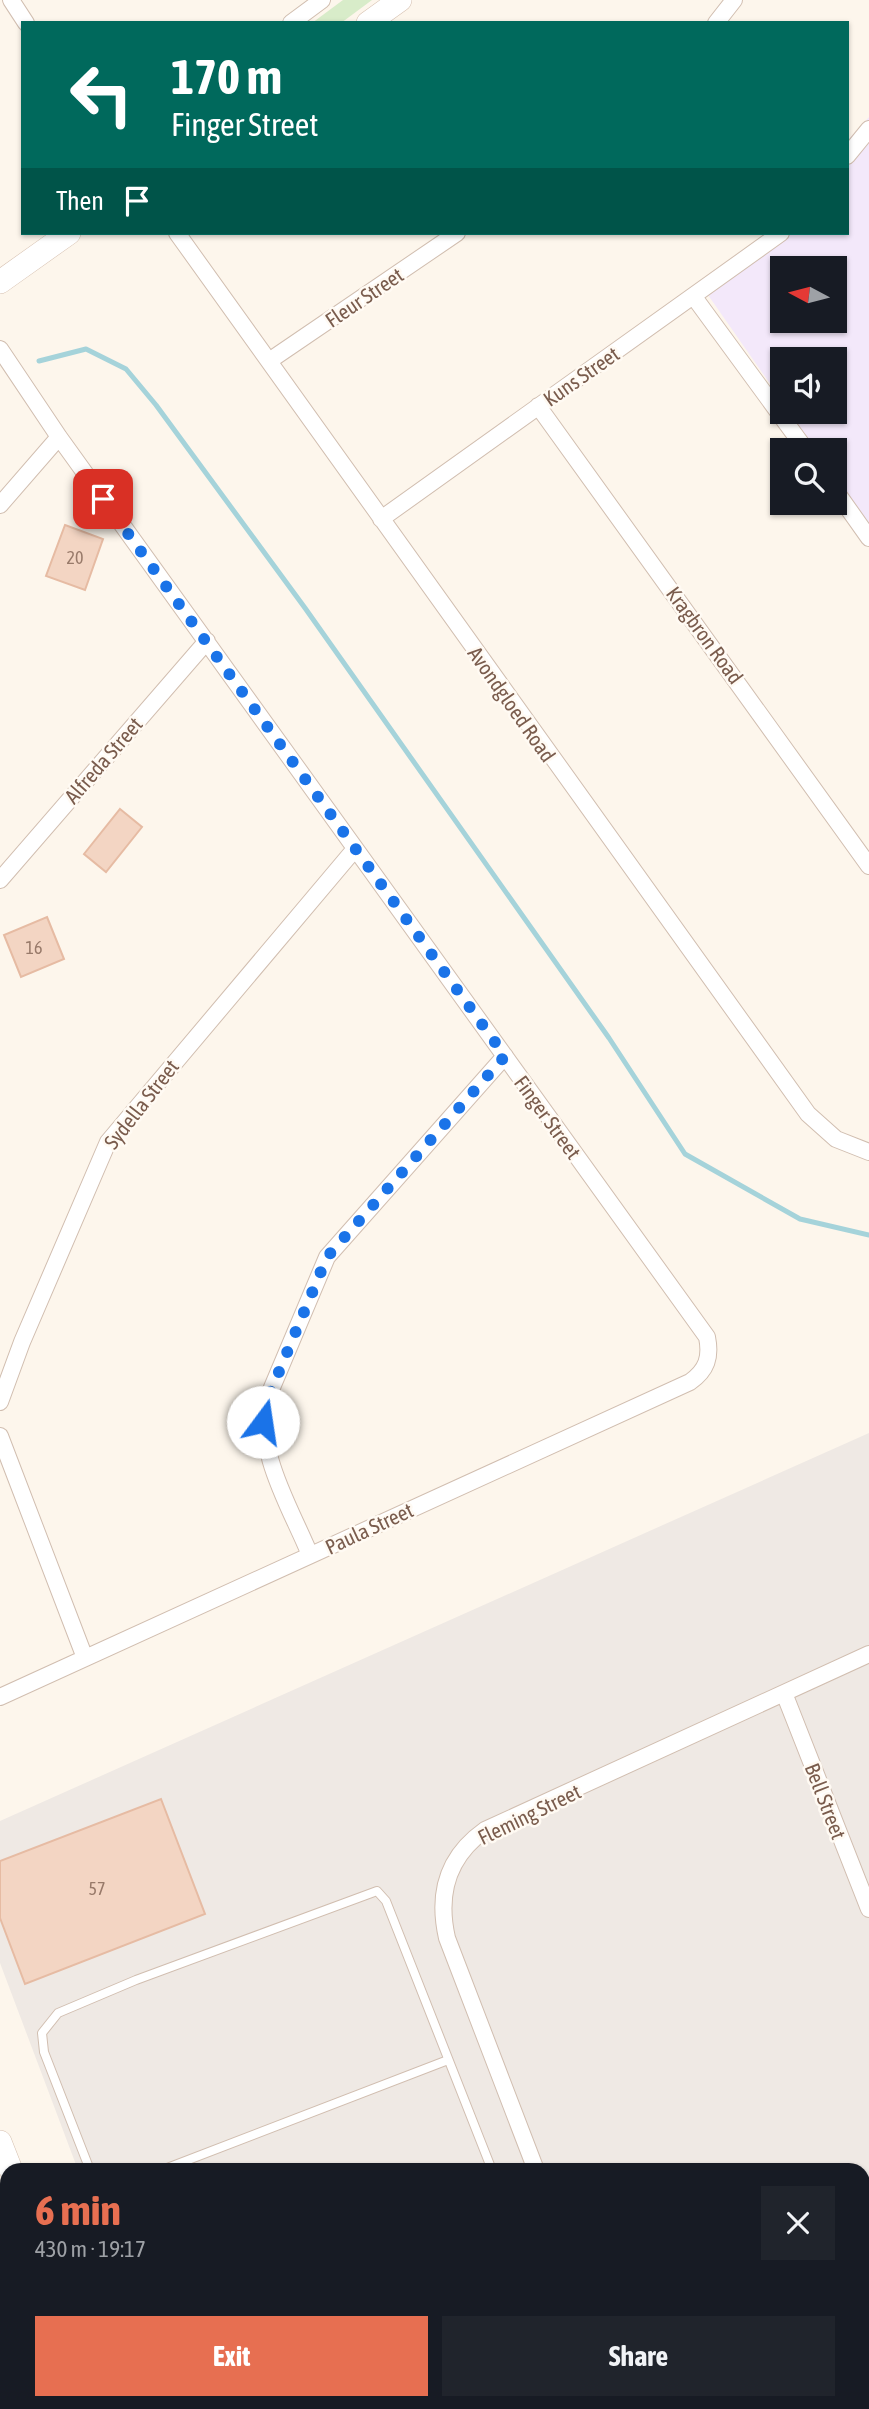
<!DOCTYPE html>
<html lang="en">
<head>
<meta charset="utf-8">
<style>
  :root { --surface:#171b24; --page:#20242c; --text:#f1f3f6; --muted:#9ea1a6; --accent:#e76f51 }
  body { margin:0; font-family:"Asap Condensed",sans-serif; background:var(--page); color:var(--text); height:100vh; display:flex; flex-direction:column; font-size:26px; white-space:nowrap }
  * { box-sizing:border-box; margin:0 }
  p { font-size:23px; color:var(--muted) }
  .icon { flex:none; width:38px; height:38px; fill:none; stroke:currentColor; stroke-width:2; stroke-linecap:round; stroke-linejoin:round }
  .map { position:relative; flex:1; overflow:hidden }
  .drawer { position:absolute; left:0px; top:2163px; width:870px; height:247px; display:flex; flex-direction:column; background:var(--surface); border-radius:21px 21px 0 0; box-shadow:0 2px 5px #0004 }
  .drawer>* { flex:none }
  .guide { position:absolute; left:21px; top:21px; width:828px; height:214px; border-radius:0px; box-shadow:0 2px 5px #0004; background:#00695c; color:#fff; overflow:hidden }
  .needle { width:46px; rotate:277deg }
  .tools { position:absolute; left:770px; top:256px; display:grid; gap:14px }
  .tools a { display:grid; place-items:center; width:77px; height:77px; border-radius:0px; background:var(--surface); box-shadow:0 2px 5px #0004; font-size:35px }
  .pin { position:absolute; display:grid; place-items:center; width:60px; height:60px; color:#fff; margin:-30px; border-radius:14px; box-shadow:0 4px 10px #0006 }
  .me { position:absolute; width:77px; margin:-38px; rotate:14deg; stroke-linejoin:round; filter:drop-shadow(0 0 5px #0008) }
  .turn { display:flex; align-items:center; gap:24px; height:147px; padding:0 35px; font-size:32px }
  .turn .icon { width:91px; height:91px; stroke-width:2.5 }
  .turn b { display:block; font-size:49px; line-height:60px }
  .then { display:flex; align-items:center; height:66px; padding:0 35px; background:#0003; gap:14px; font-size:26px }
  .round { display:grid; place-items:center; flex:none; width:74px; height:74px; border-radius:0px; background:var(--page) }
  .headline { display:flex; align-items:center; justify-content:space-between; height:119px; padding:0 35px }
  h1 { font-size:42px; font-weight:700; line-height:52px; color:var(--accent) }
  .action { display:flex; gap:14px; margin-top:auto; padding:14px 35px }
  .action a { flex:1; height:80px; border-radius:0px; background:var(--accent); color:#fff; font-size:28px; font-weight:700; line-height:80px; text-align:center }
  .action a+a { background:var(--page); color:var(--text) }
  .map>svg:first-child { display:block }
  .industrial { fill:#efe9e4 }
  .education { fill:#f3e8fa; fill-rule:evenodd }
  .green { fill:#d8ecc9 }
  .lines { fill:none; stroke-linecap:round; stroke-linejoin:round }
  .stream { stroke:#a5d3da; stroke-width:5 }
  .building { fill:#f3d5c3; stroke:#e6bba3; stroke-width:2 }
  .service-casing { stroke:#d1beb0; stroke-width:10 }
  .minor-casing { stroke:#d1beb0; stroke-width:18 }
  .secondary-casing { stroke:#d6c0b0; stroke-width:24 }
  .motorway-casing { stroke:#dad1cd; stroke-width:30 }
  .service { stroke:#fff; stroke-width:8 }
  .minor { stroke:#fff; stroke-width:16 }
  .secondary { stroke:#fff; stroke-width:23 }
  .motorway { stroke:#f7b7a3; stroke-width:28 }
  .route { stroke:#1a73e8; stroke-width:12; stroke-dasharray:0 21.6 }
  .labels { text-anchor:middle; dominant-baseline:central; stroke-width:5; stroke-linejoin:round; paint-order:stroke }
  .number-label { font-size:18px; fill:#987a6a }
  .street-label { font-size:21px; fill:#7a5c4d; stroke:#fffaf3 }
</style>
</head>
<body>
<div class="map">
<svg width="869" height="2409" viewBox="0 0 869 2409">
  <rect width="100%" height="100%" fill="#fdf6ec"/>
  <path class="industrial" d="M869,1433V2409H169L166,2403H863V2170H78L0,1963V1821Z"/>
  <path class="education" d="M869,117V527L835,477V450H816L789,411H835V359H782V401L708,295L764,233H847V141ZM782,268H835V320H782Z"/>
  <path class="green" d="M343,0H372L341,23H312Z"/>
  <g class="lines">
    <path class="stream" d="M39,361L86,349L126,369L156,405L305,608L609,1038L685,1154L800,1219L869,1235"/>
  </g>
  <path class="building" d="M65,525L103,539L85,590L46,576Z
    M120,809L142,827L106,872L84,854Z
    M47,917L64,959L21,977L4,935Z
    M161,1799L205,1914L25,1984L0,1918V1861Z"/>
  <g class="lines">
    <defs>
      <path id="service" d="M90,2170L44,2052L42,2033L58,2013L136,1980L377,1891L386,1901L492,2170
        M162,2170L448,2060
        M180,2403L182,2409
        M583,2403L585,2409"/>
      <path id="minor" d="M11,0L26,23
        M291,23L322,0
        M716,23L734,0
        M847,156L869,129
        M177,233L808,1114L836,1139L869,1152
        M694,297L806,450
        M0,349L59,437L707,1337C711,1357 707,1370 690,1382L0,1697
        M269,361L457,233
        M538,406L869,866
        M835,490L869,538
        M0,505L59,437
        M381,519L781,233
        M0,880L207,641
        M0,1402L22,1342L108,1142L354,850
        M0,1436L85,1658
        M310,1555C290,1506 254,1451 268,1397L327,1257L505,1056
        M784,1693L869,1909
        M536,2170L447,1938C437,1894 447,1857 485,1830L869,1654
        M626,2403L629,2409"/>
      <path id="secondary" d="M368,23L400,0
        M0,282L69,233
        M0,2142L11,2170
        M102,2403L104,2409"/>
      <path id="motorway" d="M0,2346L7,2364
        M22,2403L24,2409"/>
    </defs>
    <use href="#service" class="service-casing"/>
    <use href="#minor" class="minor-casing"/>
    <use href="#secondary" class="secondary-casing"/>
    <use href="#motorway" class="motorway-casing"/>
    <use href="#service" class="service"/>
    <use href="#minor" class="minor"/>
    <use href="#secondary" class="secondary"/>
    <use href="#motorway" class="motorway"/>
  </g>
  <g class="lines">
    <path class="route" d="M103,499L505,1056L327,1257L268,1398L263,1422"/>
  </g>
  <g class="labels">
    <g class="number-label">
      <text x="75" y="557">20</text>
      <text x="34" y="947">16</text>
      <text x="97" y="1888">57</text>
    </g>
    <g class="street-label">
      <text transform="translate(364 297) rotate(-34)">Fleur Street</text>
      <text transform="translate(581 376) rotate(-35)">Kuns Street</text>
      <text transform="translate(705 635) rotate(54)">Kragbron Road</text>
      <text transform="translate(512 704) rotate(55)">Avondgloed Road</text>
      <text transform="translate(103 760) rotate(-49)">Alfreda Street</text>
      <text transform="translate(141 1104) rotate(-52)">Sydella Street</text>
      <text transform="translate(548 1117) rotate(54)">Finger Street</text>
      <text transform="translate(369 1528) rotate(-25)">Paula Street</text>
      <text transform="translate(826 1801) rotate(69)">Bell Street</text>
      <text transform="translate(529 1814) rotate(-26)">Fleming Street</text>
    </g>
  </g>
</svg>
<div class="tools">
<a><svg class="needle" viewBox="-14 -14 28 28"><path d="M0-13l5 13h-10z" fill="#e53935"/><path d="M0 13l5-13h-10z" fill="#9ea1a6"/></svg></a>
<a><svg class="icon" aria-label="sound" viewBox="0 0 24 24"><path d="M4 9h4l5-4v14l-5-4H4zM17 9q2 3 0 6"/></svg></a>
<a><svg class="icon" aria-label="search" viewBox="0 0 24 24"><circle cx="10" cy="10" r="6"/><path d="M15 15l6 6"/></svg></a>
</div>
<div class="pin" style="left:103px;top:499px;background:#d93025"><svg class="icon" aria-label="arrive" viewBox="0 0 24 24"><path d="M6 21V4h12l-3 4 3 4H6"/></svg></div>
<svg class="me" style="left:263px;top:1422px" viewBox="-20 -20 40 40"><circle r="19" fill="#fff"/><path d="M0-13L10 11 0 6-10 11z" fill="#1a73e8"/></svg>
<div class="guide">
<div class="turn"><svg class="icon" aria-label="left" viewBox="0 0 24 24"><path d="M17 20v-9H6M10 6l-5 5 5 5"/></svg><div><b>170 m</b>Finger Street</div></div>
<div class="then">Then<svg class="icon" aria-label="arrive" viewBox="0 0 24 24"><path d="M6 21V4h12l-3 4 3 4H6"/></svg></div>
</div>
<section class="drawer">
<div class="headline"><div><h1>6 min</h1><p>430 m · 19:17</p></div><a class="round"><svg class="icon" aria-label="close" viewBox="0 0 24 24"><path d="M6 6l12 12M18 6L6 18"/></svg></a></div>
<div class="action"><a>Exit</a><a>Share</a></div>
</section>
</div>
</body>
</html>
